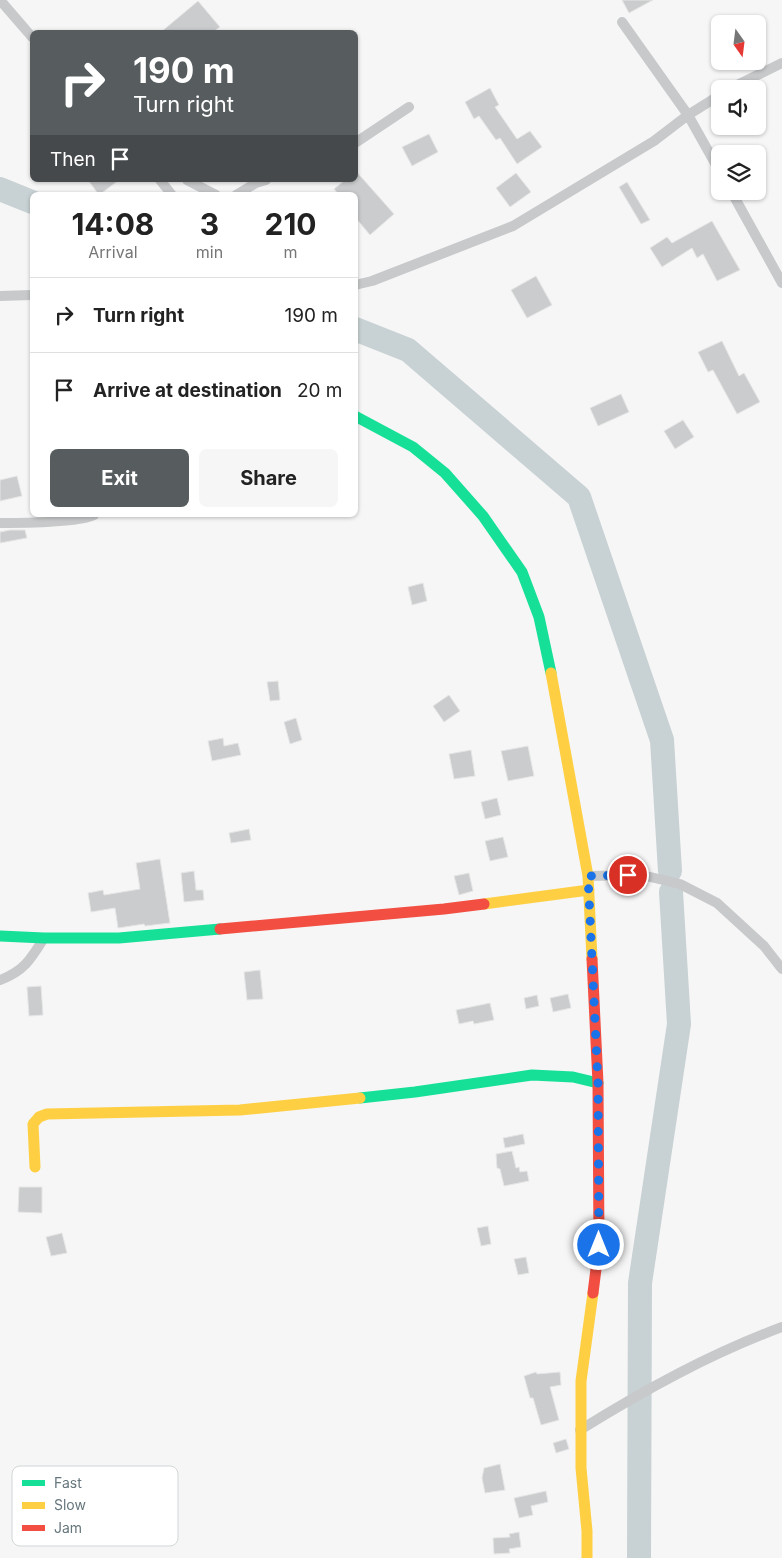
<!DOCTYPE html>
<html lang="en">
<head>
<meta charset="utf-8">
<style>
  :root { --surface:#fff; --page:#f6f6f6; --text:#222; --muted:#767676; --line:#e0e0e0; --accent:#575c5e }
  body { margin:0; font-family:Inter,sans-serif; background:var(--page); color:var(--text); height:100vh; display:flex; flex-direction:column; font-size:19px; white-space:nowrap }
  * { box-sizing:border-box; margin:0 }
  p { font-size:16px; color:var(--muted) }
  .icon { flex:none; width:28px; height:28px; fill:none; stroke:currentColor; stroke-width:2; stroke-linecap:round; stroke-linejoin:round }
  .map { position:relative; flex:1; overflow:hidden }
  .details { position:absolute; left:30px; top:192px; width:328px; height:325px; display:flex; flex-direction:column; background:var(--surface); border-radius:8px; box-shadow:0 1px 4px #0004 }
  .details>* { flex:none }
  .guide { position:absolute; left:30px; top:30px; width:328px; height:152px; border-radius:8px; box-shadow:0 1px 4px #0004; background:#575c5e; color:#fff; overflow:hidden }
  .needle { width:32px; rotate:166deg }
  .buttons { position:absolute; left:711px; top:15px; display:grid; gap:10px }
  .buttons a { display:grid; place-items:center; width:55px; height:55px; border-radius:8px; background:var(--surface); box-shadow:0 1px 4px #0004; font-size:25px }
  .pin { position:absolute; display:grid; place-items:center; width:42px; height:42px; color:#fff; margin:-21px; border:2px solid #fff; border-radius:50%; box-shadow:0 1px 5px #0007 }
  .me { position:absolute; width:55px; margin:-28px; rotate:0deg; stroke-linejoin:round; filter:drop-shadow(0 0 4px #0008) }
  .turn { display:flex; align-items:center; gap:18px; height:105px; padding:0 20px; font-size:22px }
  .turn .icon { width:65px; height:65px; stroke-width:2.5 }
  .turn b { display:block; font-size:35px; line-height:42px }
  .then { display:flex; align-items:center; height:48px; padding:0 20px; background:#0003; gap:10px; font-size:19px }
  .eta { display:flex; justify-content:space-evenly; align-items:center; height:85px; text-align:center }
  .eta b { font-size:30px; font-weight:700; line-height:35px }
  .primary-button { display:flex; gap:10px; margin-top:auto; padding:10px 20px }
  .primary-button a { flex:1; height:58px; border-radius:8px; background:var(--accent); color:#fff; font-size:20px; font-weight:700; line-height:58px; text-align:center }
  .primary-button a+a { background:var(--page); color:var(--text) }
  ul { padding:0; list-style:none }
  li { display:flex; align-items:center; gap:15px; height:75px; padding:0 20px; border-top:1px solid var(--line) }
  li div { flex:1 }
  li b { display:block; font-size:19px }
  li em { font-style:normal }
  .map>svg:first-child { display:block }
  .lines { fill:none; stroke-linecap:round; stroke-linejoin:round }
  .river { stroke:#c8d1d3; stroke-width:24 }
  .building { fill:#cbcccd; stroke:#e6e6e6 }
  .street { stroke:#c7c9ca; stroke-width:10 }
  .fast { stroke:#16e098; stroke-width:11 }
  .slow { stroke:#ffcf43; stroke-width:11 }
  .jam { stroke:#f24e42; stroke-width:11 }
  .route { stroke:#1a73e8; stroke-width:9; stroke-dasharray:0 16.2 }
  .key { fill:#fff; stroke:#d1d6d8; stroke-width:1 }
  .key-label { font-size:14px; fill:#66767d }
</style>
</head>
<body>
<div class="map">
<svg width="782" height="1558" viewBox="0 0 782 1558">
  <rect width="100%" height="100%" fill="#f6f6f6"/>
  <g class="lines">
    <path class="river" d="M0,189L32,202
      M355,329L408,350L579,497L662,740L670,871
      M639,1558L640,1283L679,1024L671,892"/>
  </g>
  <path class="building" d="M622,0H653L629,13Z
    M198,1L220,27L213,32H161Z
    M490,88L499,105L495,107L517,139L530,131L542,147L517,164L500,138L496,140L479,116L474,119L465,102Z
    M429,134L438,152L412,166L402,147Z
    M355,170L394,214L370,235L355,217V195H339L334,189L345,180H355Z
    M516,173L531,192L510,207L496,188Z
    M88,180H119L99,195Z
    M627,182L650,220L641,224L619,187Z
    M712,221L740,270L717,281L703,254L697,258L692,248L662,267L650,248L667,237L672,243Z
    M536,276L552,305L527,318L511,290Z
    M722,341L739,376L744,373L760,402L737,414L713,370L708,372L698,352Z
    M621,394L629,412L598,426L590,408Z
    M683,420L694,437L675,449L664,431Z
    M17,476L22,496L0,501V480Z
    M10,530H25L27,538L0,543V532Z
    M423,583L427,601L412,605L408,587Z
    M278,681L280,700L270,701L267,682Z
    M449,695L460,711L444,722L433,706Z
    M296,718L302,740L290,744L284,722Z
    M223,738L224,746L238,743L241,755L212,761L208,741Z
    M528,746L534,776L508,781L501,751Z
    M471,750L475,776L454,779L449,754Z
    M497,798L501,815L485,819L481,802Z
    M249,829L251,840L231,843L229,833Z
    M503,837L508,857L490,861L485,841Z
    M160,859L170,923L145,926L144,924L118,928L115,908L91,912L88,893L103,890L104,895L140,889L136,863Z
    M194,871L196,890H203L204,900L184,902L181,873Z
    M469,873L473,891L459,895L454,876Z
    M260,970L263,999L247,1000L244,972Z
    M41,986L43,1015L29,1016L27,987Z
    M568,994L571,1008L553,1012L550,998Z
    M537,995L539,1006L526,1009L524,998Z
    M490,1003L494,1020L474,1024L473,1021L459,1024L456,1010Z
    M523,1134L525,1144L505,1148L503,1138Z
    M512,1151L516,1168L519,1167L520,1172L527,1171L529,1181L504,1186L500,1169L497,1168L496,1154Z
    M19,1187H42V1213L18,1212Z
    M488,1226L491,1244L481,1246L477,1228Z
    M62,1233L67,1253L51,1256L46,1237Z
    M526,1257L529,1273L518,1275L514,1259Z
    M536,1372L537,1374L560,1372L561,1385L550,1387L559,1420L541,1425L533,1398H530L524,1376Z
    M566,1439L569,1449L556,1453L553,1443Z
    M500,1464L505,1490L485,1493L482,1478L484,1468Z
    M546,1491L548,1502L531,1506L533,1515L519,1518L514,1498Z
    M519,1532L521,1547L509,1549L510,1553L494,1554L493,1538L510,1537L509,1534Z"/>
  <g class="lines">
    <path class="street" d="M0,0L32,37
      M622,22L688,115L720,172
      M729,89L782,63
      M355,143L409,107
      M160,180L172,195
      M187,180L216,195
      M731,191L782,283
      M236,195L256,183L266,180
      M355,285L372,281L513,226L654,141L688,115L720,95
      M0,296L32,295
      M0,523C22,523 77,523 94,515
      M588,876L642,875L680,884L717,903L764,946L782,969
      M0,980C24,971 31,959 44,938
      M580,1430C646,1389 710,1354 782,1327"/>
    <path class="fast" d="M355,416L413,447L445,473L483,516L522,572L539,617L551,673
      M0,936L44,938H119L220,929
      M360,1098L415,1092L532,1075L573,1077L598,1083"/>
    <path class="slow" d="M551,673L588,876L592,959
      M484,904L589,890
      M35,1167L33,1124L39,1117L47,1114L240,1110L360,1098
      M587,1558V1531L581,1468V1381L593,1293"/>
    <path class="jam" d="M220,929L444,909L484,904
      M592,959L598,1083L599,1245L593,1293"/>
  </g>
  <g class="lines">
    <path class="route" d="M599,1245L598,1083L588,876L628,875"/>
  </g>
  <rect x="12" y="1466" width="166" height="80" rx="8" class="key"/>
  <rect x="22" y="1480" width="23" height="6" fill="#16e098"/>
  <rect x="22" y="1502" width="23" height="7" fill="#ffcf43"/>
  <rect x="22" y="1525" width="23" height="6" fill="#f24e42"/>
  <g class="key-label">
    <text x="54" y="1488">Fast</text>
    <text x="54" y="1510">Slow</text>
    <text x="54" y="1533">Jam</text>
  </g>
</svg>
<div class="buttons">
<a><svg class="needle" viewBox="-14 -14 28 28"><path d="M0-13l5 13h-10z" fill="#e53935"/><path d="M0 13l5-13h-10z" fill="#767676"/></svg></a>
<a><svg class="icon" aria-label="sound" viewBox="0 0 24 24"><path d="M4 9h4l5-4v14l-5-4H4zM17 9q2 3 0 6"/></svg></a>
<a><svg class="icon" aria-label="layers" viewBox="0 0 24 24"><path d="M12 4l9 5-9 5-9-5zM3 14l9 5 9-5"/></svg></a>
</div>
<div class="pin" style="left:628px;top:875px;background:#d93025"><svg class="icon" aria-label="arrive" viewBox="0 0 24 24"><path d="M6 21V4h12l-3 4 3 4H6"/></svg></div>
<svg class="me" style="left:599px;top:1245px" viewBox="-20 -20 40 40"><circle r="17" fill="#1a73e8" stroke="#fff" stroke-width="3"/><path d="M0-11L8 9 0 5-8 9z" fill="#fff"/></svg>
<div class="guide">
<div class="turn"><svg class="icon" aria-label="right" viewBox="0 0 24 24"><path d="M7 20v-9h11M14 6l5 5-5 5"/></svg><div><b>190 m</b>Turn right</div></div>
<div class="then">Then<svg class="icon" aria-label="arrive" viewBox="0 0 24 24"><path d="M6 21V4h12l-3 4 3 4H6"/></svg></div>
</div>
<section class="details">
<div class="eta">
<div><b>14:08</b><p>Arrival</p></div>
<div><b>3</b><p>min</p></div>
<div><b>210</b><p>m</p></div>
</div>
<ul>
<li><svg class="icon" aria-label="right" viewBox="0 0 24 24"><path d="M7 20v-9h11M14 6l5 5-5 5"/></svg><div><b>Turn right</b></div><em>190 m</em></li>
<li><svg class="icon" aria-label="arrive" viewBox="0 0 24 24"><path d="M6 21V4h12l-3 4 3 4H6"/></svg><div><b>Arrive at destination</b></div><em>20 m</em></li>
</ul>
<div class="primary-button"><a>Exit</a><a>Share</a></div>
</section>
</div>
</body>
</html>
